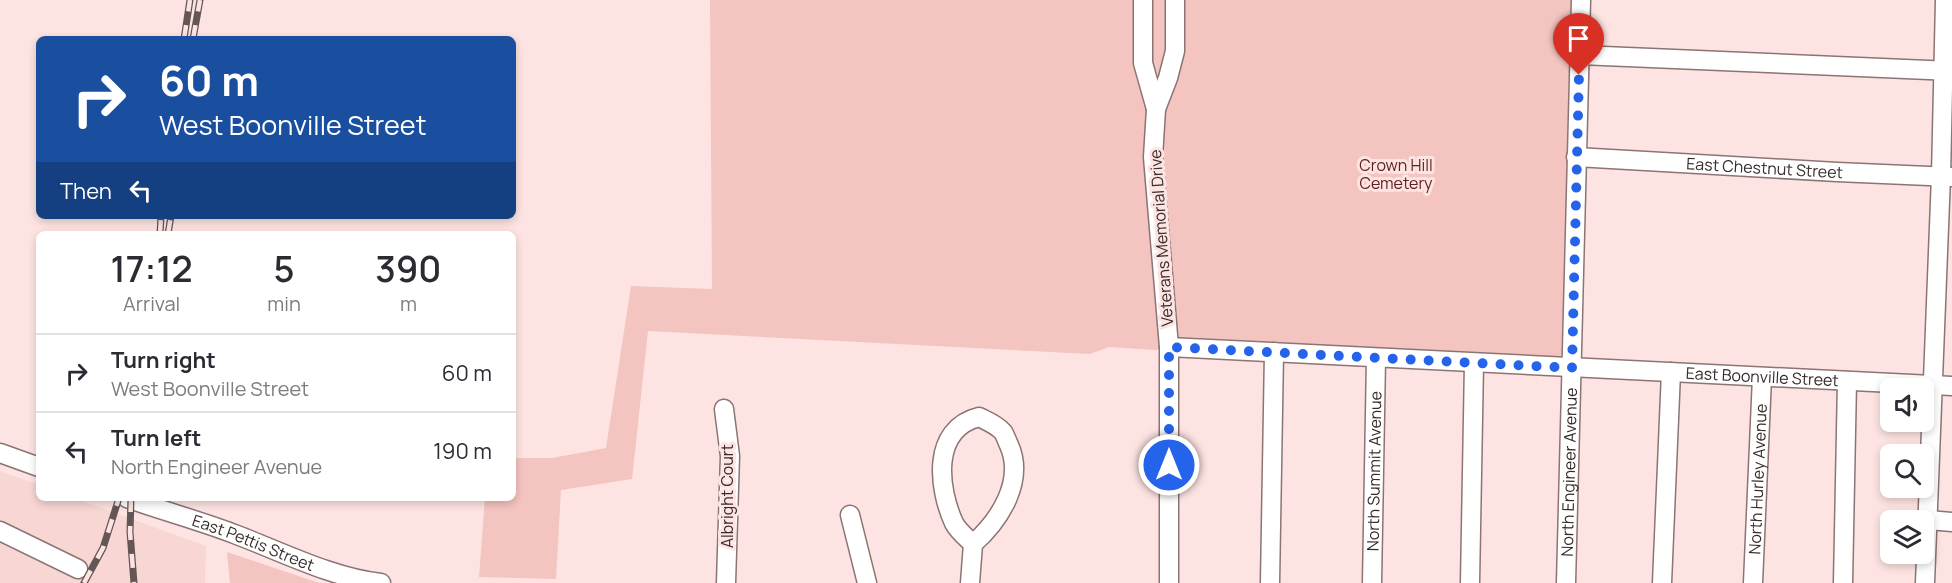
<!DOCTYPE html>
<html lang="en">
<head>
<meta charset="utf-8">
<style>
  :root { --surface:#fff; --page:#f7f7f7; --text:#2b2b33; --muted:#7c7c81; --line:#e1e1e2 }
  body { margin:0; font-family:Manrope,sans-serif; background:var(--page); color:var(--text); height:100vh; display:flex; flex-direction:column; font-size:22px; white-space:nowrap }
  * { box-sizing:border-box; margin:0 }
  p { font-size:20px; color:var(--muted) }
  .icon { flex:none; width:33px; height:33px; fill:none; stroke:currentColor; stroke-width:2; stroke-linecap:round; stroke-linejoin:round }
  .map { position:relative; flex:1; overflow:hidden }
  .sheet { position:absolute; left:36px; top:231px; width:480px; height:270px; display:flex; flex-direction:column; background:var(--surface); border-radius:9px; box-shadow:0 3px 9px #0003 }
  .sheet>* { flex:none }
  .top-card { position:absolute; left:36px; top:36px; width:480px; height:183px; border-radius:9px; box-shadow:0 3px 9px #0003; background:#1a4fa0; color:#fff; overflow:hidden }
  .tools { position:absolute; left:1880px; top:378px; display:grid; gap:12px }
  .tools a { display:grid; place-items:center; width:54px; height:54px; border-radius:9px; background:var(--surface); box-shadow:0 3px 9px #0003; font-size:30px }
  .pin { position:absolute; display:grid; place-items:center; width:51px; height:51px; color:#fff; margin:-62px -26px; border-radius:50% 50% 50% 0; rotate:-45deg; box-shadow:0 0 6px #0007 }
  .pin .icon { rotate:45deg }
  .me { position:absolute; width:66px; margin:-33px; rotate:0deg; stroke-linejoin:round; filter:drop-shadow(0 0 4px #0008) }
  .turn { display:flex; align-items:center; gap:21px; height:126px; padding:0 24px; font-size:27px }
  .turn .icon { width:78px; height:78px; stroke-width:2.5 }
  .turn b { display:block; font-size:42px; line-height:51px }
  .then { display:flex; align-items:center; height:57px; padding:0 24px; background:#0003; gap:12px; font-size:22px }
  .eta { display:flex; justify-content:space-evenly; align-items:center; height:102px; text-align:center }
  .eta b { font-size:36px; font-weight:600; line-height:42px }
  ul { padding:0; list-style:none }
  li { display:flex; align-items:center; gap:18px; height:78px; padding:0 24px; border-top:2px solid var(--line) }
  li div { flex:1 }
  li b { display:block; font-size:22px }
  li em { font-style:normal }
  .map>svg:first-child { display:block }
  .built { fill:#f8d6d4 }
  .green { fill:#f4c4c0 }
  .lines { fill:none; stroke-linecap:round; stroke-linejoin:round }
  .minor-casing { stroke:#8b7473; stroke-width:21 }
  .minor { stroke:#fff; stroke-width:18 }
  .rail-casing { stroke:#635655; stroke-width:7 }
  .rail { stroke:#fde4e2; stroke-width:4.5; stroke-dasharray:14; stroke-linecap:butt }
  .route { stroke:#2563eb; stroke-width:10; stroke-dasharray:0 18 }
  .labels { text-anchor:middle; dominant-baseline:central; stroke-width:6; stroke-linejoin:round; paint-order:stroke }
  .park-label { font-size:16px; fill:#5d1f1f; stroke:#fde4e2 }
  .street-label { font-size:16px; fill:#352b2a; stroke:#fde4e2 }
</style>
</head>
<body>
<div class="map">
<svg width="1952" height="583" viewBox="0 0 1952 583">
  <rect width="100%" height="100%" fill="#fde4e2"/>
  <path class="built" d="M0,471L39,485V498H74L206,546L205,583H0Z"/>
  <path class="green" d="M710,0H1576L1566,349L1559,358L1183,337L1156,350L1109,347L1090,354L648,331L632,479L561,490L556,579L479,577L485,498H513V458H552L606,448L631,286L712,289Z
    M227,552L319,583H230Z"/>
  <g class="lines">
    <defs>
      <g id="minor">
        <path d="M1143,0V63L1156,109"/>
        <path d="M1580,55L1952,71"/>
        <path id="s1" d="M1576,157L1837,172L1952,177"/>
        <path id="s2" d="M1169,347L1952,386"/>
        <path d="M724,409L730,456L726,583"/>
        <path d="M979,417C987,421 997,425 1003,432C1005,435 1007,441 1009,445C1025,481 1000,520 973,544C967,538 958,531 954,523C938,488 931,429 979,417Z"/>
        <path d="M0,453L39,467"/>
        <path id="s3" d="M127,498C163,511 201,521 237,535C282,552 333,578 381,583"/>
        <path d="M850,515L867,583"/>
        <path d="M1928,520L1952,522"/>
        <path d="M0,531L78,569"/>
        <path d="M970,583L973,544"/>
        <path d="M1169,583V347L1153,157L1156,109L1168,78L1175,51V0"/>
        <path d="M1270,583L1274,352"/>
        <path id="s4" d="M1372,583L1376,358"/>
        <path d="M1470,583L1474,363"/>
        <path id="s5" d="M1566,583L1581,0"/>
        <path d="M1662,583L1671,372"/>
        <path id="s6" d="M1753,583L1762,377"/>
        <path d="M1843,583L1847,381"/>
        <path d="M1925,583L1941,176L1945,0"/>
      </g>
    </defs>
    <use href="#minor" class="minor-casing"/>
    <use href="#minor" class="minor"/>
    <defs>
      <path id="rail" d="M184,39L190,0
        M193,39L200,0
        M160,234L161,216
        M168,234L171,216
        M131,498L130,532L134,583
        M84,583L103,548L119,498"/>
    </defs>
    <use href="#rail" class="rail-casing"/>
    <use href="#rail" class="rail"/>
  </g>
  <g class="lines">
    <path class="route" d="M1169,465V347L1572,368L1579,75"/>
  </g>
  <g class="labels">
    <g class="park-label">
      <text x="1396" y="165">Crown Hill<tspan x="1396" dy="18">Cemetery</tspan></text>
    </g>
    <g class="street-label">
      <text stroke="none"><textPath href="#s1" startOffset="189">East Chestnut Street</textPath></text>
      <text transform="translate(1161 238) rotate(-94)">Veterans Memorial Drive</text>
      <text stroke="none"><textPath href="#s2" startOffset="594">East Boonville Street</textPath></text>
      <text stroke="none"><textPath href="#s4" startOffset="112">North Summit Avenue</textPath></text>
      <text stroke="none"><textPath href="#s5" startOffset="111">North Engineer Avenue</textPath></text>
      <text stroke="none"><textPath href="#s6" startOffset="104">North Hurley Avenue</textPath></text>
      <text transform="translate(727 496) rotate(-90)">Albright Court</text>
      <text stroke="none"><textPath href="#s3" startOffset="134">East Pettis Street</textPath></text>
    </g>
  </g>
</svg>
<div class="tools">
<a><svg class="icon" aria-label="sound" viewBox="0 0 24 24"><path d="M4 9h4l5-4v14l-5-4H4zM17 9q2 3 0 6"/></svg></a>
<a><svg class="icon" aria-label="search" viewBox="0 0 24 24"><circle cx="10" cy="10" r="6"/><path d="M15 15l6 6"/></svg></a>
<a><svg class="icon" aria-label="layers" viewBox="0 0 24 24"><path d="M12 4l9 5-9 5-9-5zM3 14l9 5 9-5"/></svg></a>
</div>
<div class="pin" style="left:1579px;top:75px;background:#d93025"><svg class="icon" aria-label="arrive" viewBox="0 0 24 24"><path d="M6 21V4h12l-3 4 3 4H6"/></svg></div>
<svg class="me" style="left:1169px;top:465px" viewBox="-20 -20 40 40"><circle r="17" fill="#2563eb" stroke="#fff" stroke-width="3"/><path d="M0-11L8 9 0 5-8 9z" fill="#fff"/></svg>
<div class="top-card">
<div class="turn"><svg class="icon" aria-label="right" viewBox="0 0 24 24"><path d="M7 20v-9h11M14 6l5 5-5 5"/></svg><div><b>60 m</b>West Boonville Street</div></div>
<div class="then">Then<svg class="icon" aria-label="left" viewBox="0 0 24 24"><path d="M17 20v-9H6M10 6l-5 5 5 5"/></svg></div>
</div>
<section class="sheet">
<div class="eta">
<div><b>17:12</b><p>Arrival</p></div>
<div><b>5</b><p>min</p></div>
<div><b>390</b><p>m</p></div>
</div>
<ul>
<li><svg class="icon" aria-label="right" viewBox="0 0 24 24"><path d="M7 20v-9h11M14 6l5 5-5 5"/></svg><div><b>Turn right</b><p>West Boonville Street</p></div><em>60 m</em></li>
<li><svg class="icon" aria-label="left" viewBox="0 0 24 24"><path d="M17 20v-9H6M10 6l-5 5 5 5"/></svg><div><b>Turn left</b><p>North Engineer Avenue</p></div><em>190 m</em></li>
</ul>
</section>
</div>
</body>
</html>
